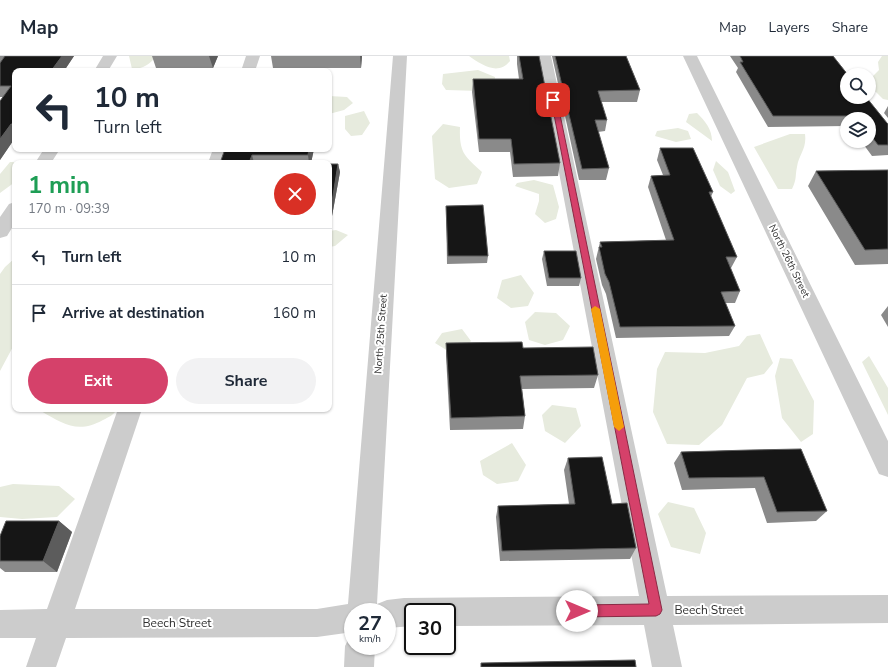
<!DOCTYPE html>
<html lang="en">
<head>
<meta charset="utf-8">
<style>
  :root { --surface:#fff; --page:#f2f2f3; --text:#1f2937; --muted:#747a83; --line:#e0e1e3; --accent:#d5416a }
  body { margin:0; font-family:"Nunito Sans",sans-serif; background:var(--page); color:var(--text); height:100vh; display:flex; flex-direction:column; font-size:15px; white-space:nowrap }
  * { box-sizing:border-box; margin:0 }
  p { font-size:13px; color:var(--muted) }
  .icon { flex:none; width:22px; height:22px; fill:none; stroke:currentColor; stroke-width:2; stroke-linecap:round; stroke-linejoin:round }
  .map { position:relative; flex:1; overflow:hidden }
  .sheet { position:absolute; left:12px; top:104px; width:320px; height:252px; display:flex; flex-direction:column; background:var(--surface); border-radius:8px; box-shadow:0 1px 3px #0004 }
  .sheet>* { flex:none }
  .guide { position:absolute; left:12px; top:12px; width:320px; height:84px; border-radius:8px; box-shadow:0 1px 3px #0004; background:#fff; color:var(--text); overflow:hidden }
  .controls { position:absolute; left:840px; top:12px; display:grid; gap:8px }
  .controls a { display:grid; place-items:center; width:36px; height:36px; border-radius:50%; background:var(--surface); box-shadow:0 1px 3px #0004; font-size:20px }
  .speed { position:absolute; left:344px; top:547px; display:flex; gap:8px; font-size:20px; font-weight:700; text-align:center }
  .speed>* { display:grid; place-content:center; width:52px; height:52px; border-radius:50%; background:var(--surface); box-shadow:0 1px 3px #0004; line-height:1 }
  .speed small { font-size:10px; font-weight:400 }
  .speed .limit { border:2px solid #111; border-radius:6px; background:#fff; color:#111 }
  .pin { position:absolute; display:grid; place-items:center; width:34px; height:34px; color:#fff; margin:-17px; border-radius:8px; box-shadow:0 2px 6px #0006 }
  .me { position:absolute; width:44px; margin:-22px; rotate:90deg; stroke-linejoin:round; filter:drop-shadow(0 0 3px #0008) }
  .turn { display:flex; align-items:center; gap:14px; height:84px; padding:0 16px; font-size:18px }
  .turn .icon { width:52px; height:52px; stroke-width:2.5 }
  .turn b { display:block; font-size:28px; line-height:34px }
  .round { display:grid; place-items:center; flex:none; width:42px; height:42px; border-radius:21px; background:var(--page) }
  .head { display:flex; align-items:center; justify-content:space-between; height:68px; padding:0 16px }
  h1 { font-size:24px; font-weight:700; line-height:30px; color:#1e9e55 }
  .primary-button { display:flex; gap:8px; margin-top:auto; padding:8px 16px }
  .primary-button a { flex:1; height:46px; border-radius:24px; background:var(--accent); color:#fff; font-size:16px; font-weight:700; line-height:46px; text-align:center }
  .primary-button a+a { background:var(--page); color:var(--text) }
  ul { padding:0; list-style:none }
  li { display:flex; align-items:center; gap:12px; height:56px; padding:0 16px; border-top:1px solid var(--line) }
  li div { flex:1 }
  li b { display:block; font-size:15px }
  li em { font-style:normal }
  header { display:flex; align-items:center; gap:24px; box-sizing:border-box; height:56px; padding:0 20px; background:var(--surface); border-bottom:1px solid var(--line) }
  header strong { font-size:19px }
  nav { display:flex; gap:22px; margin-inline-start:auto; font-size:14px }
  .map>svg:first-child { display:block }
  .green { fill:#e7ebde }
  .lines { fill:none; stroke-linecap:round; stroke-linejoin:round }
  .minor { fill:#ccc; fill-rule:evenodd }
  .wall { fill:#8a8a8a }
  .shaded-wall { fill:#5c5c5c }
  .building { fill:#161616; stroke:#5c5c5c }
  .route { fill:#d5416a; stroke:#8a2a45 }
  .slow { fill:#f59e0b }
  .labels { text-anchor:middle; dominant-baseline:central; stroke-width:4; stroke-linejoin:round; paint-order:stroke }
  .street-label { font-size:10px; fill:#2f2f2f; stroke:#fff }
  .near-street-label { font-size:12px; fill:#2f2f2f; stroke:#fff }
</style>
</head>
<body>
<header>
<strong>Map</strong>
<nav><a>Map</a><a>Layers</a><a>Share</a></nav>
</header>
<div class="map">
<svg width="888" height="611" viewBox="0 0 888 611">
  <rect width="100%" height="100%" fill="#fff"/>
  <path class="green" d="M129,0H157C149,8 144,13 132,13Z
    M469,0H509L510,5C498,20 482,9 469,0Z
    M882,0H888V44L883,43L870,30L872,21L879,14L878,6Z
    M478,14L495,21L494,32L480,35L446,34L442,28L443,18Z
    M329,40L347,41L353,47L344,54L329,58Z
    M364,55L370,67L362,79L351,80L345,73V60Z
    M697,57C705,65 712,73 712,85L686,66L689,58Z
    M443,68L460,71C459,96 464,100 482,116L477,128L449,132L435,123L432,80Z
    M678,72L688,75L691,83L676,86L655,80L657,75Z
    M790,78H805C807,93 799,98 797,111C795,120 797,123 792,133H778L754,91Z
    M716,105L728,116L735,135L731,138L720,130L713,114Z
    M10,106H24L15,107V126L0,137V118Z
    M534,124L553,129L559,151L556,163L545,167L535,158L539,145V138L515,130L517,127Z
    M336,174L348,179L335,190L329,191V175Z
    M15,202V287L0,315V218L5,211Z
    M521,219L534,237L528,250L511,252L497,242L502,224Z
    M535,256L556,257L570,270L563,284L545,289L529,284L525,266Z
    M462,273L471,285L462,294L448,295L435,287L442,277Z
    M760,278L773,307L764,318L747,322L722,369L699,389L667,388L653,356L657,313L665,296L705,297L739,290L747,280Z
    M869,300L888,332V359L862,306Z
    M780,302L792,303L814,345L813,378L801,386L782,362L775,320Z
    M552,349L576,352L581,370L565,387L545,375L542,359Z
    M40,353H117C114,359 109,361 103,364C78,378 63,368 41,355Z
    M512,387L526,409L518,425L497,428L483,419L480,405Z
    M13,428L59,430L75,443L57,461L22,463L0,461V431Z
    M668,446L694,452L706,477L700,498L671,491L658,458Z"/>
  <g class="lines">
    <path class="minor" d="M103,0H117L108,15H94Z
      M246,0H260L255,15H241Z
      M393,0H407L377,548L387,544L404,542L639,540L537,0H551L667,540L888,539V567L673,569L682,611H652L644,569L447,570V556H413V570L387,572V556H353V576L317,581L66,582L56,611H26L36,582H0V554L47,553L118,353H142L75,553H317L348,548Z
      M683,0H697L888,385V421L879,418Z
      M44,93H60L51,107H35Z
      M213,93H229L224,107H208Z
      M15,146V167L7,180L0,182V161L9,148Z
      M353,578V590H375L374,611H344L345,590L350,580Z"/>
  </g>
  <path class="wall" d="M0,0H74L64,15H15V82L0,104L3,41H0Z
    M152,0H218L213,12H156Z
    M271,0H362L361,12H273Z
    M517,0H539L560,107L558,120L513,121L510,96H479L472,36L473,23H519L517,8Z
    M552,0H626L640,34L637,46H601L607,64L605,75L598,76L609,112L606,124H579Z
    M730,0H833L887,67L888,68V99L872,100L861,85H869V63H847V70L768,71L736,16L738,12Z
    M888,50V62L884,57Z
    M660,92L713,136L711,141L737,201L731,212H730L740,235L735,247H725L735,270L729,280L616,282L606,238L602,229L596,203L600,186L666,184L648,131L651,120L663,119L657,104Z
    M225,93H314L311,107H220Z
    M329,108H338L340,116L332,160H329Z
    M888,114V208L855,209L808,130L816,115Z
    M446,150L488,200L487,207L447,208Z
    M544,195L581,222L579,230H547L542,203Z
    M888,250V271L881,259Z
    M446,287L523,292L598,319L594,332L522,333L525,360L523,373L450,374L446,300Z
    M750,394L827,455L816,465L767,467L755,432L682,434L674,407L681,396Z
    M568,402L612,448L636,492L630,503L500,505L496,461L498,450L569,448L564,414Z
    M59,465L72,476L57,516H5L0,512V480Z"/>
  <path class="shaded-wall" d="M62,0H74L64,15H51Z
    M209,0H218L213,12Z
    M360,0H362L361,12Z
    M11,68L15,74V82L0,104V83Z
    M309,93H314L311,107H309L308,99Z
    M252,99L254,107H249Z
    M338,108L340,116L332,160L331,152Z
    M59,465L72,476L57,516L43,505Z"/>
  <path class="building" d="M5,0H62L51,15H15V66L14,68H11L0,83V45L11,30H0V7Z
    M519,0H539L560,107L514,108L511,83H479L473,23H523Z
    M555,0H626L640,34L598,35L607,64H595L609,112L582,113Z
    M740,0H833L848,19H847V41H866L887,67L888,68V89H878L869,77V63H859L856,60H773L740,6H743Z
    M660,92H693L713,136H709L737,201H726L740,235L721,236L735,270L620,271L609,226L605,218L599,191H602L600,186L674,184L651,120L670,119Z
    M225,93H309L308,99H252L249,107H220Z
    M329,108H338L331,152H329Z
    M888,114V193L865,194L816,115Z
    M483,149L488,200H448L446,150Z
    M544,195H576L581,222H549Z
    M522,286L523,292L593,291L598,319L520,320L525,360L451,362L446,287Z
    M801,393L827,455L777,456L764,421L689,422L681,396L750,394Z
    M602,401L612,448L627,447L636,492L502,495L498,450L575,448L568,402Z
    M6,465H59L43,505H0V480Z
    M635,604L636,611H481V607Z"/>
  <path class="route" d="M551,43L557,44L662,554L660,558L656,560L577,561L573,559L571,555L573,550L577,549L649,548Z"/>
  <path class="slow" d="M595,250L600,253L624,371L619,375L614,371L591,253Z"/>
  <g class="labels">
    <g class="street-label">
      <text transform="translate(789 205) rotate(64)">North 26th Street</text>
      <text transform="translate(381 278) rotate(-86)">North 25th Street</text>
    </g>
    <g class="near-street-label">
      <text x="709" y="554">Beech Street</text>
      <text x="177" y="567">Beech Street</text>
    </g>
  </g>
</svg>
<div class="controls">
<a><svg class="icon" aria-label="search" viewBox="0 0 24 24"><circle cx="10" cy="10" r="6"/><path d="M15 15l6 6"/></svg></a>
<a><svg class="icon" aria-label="layers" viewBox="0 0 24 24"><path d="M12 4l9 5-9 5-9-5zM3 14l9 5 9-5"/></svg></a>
</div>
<div class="speed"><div>27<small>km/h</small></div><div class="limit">30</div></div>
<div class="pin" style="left:553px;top:44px;background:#d93025"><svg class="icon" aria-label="arrive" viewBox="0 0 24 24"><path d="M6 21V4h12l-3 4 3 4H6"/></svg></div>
<svg class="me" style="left:577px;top:555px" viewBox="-20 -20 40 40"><circle r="19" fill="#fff"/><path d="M0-13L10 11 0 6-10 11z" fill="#d5416a"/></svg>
<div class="guide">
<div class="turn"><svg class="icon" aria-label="left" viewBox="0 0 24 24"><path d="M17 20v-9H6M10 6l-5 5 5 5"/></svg><div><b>10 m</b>Turn left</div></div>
</div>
<section class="sheet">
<div class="head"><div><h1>1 min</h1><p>170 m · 09:39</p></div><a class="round" style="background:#d93025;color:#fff"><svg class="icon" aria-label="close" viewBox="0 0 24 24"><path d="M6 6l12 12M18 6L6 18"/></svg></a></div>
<ul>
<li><svg class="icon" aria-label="left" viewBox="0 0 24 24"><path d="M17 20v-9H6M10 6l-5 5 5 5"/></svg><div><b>Turn left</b></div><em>10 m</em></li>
<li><svg class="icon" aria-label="arrive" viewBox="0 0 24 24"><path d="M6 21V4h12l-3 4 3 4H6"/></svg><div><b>Arrive at destination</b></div><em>160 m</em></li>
</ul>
<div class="primary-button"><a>Exit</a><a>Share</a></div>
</section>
</div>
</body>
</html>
